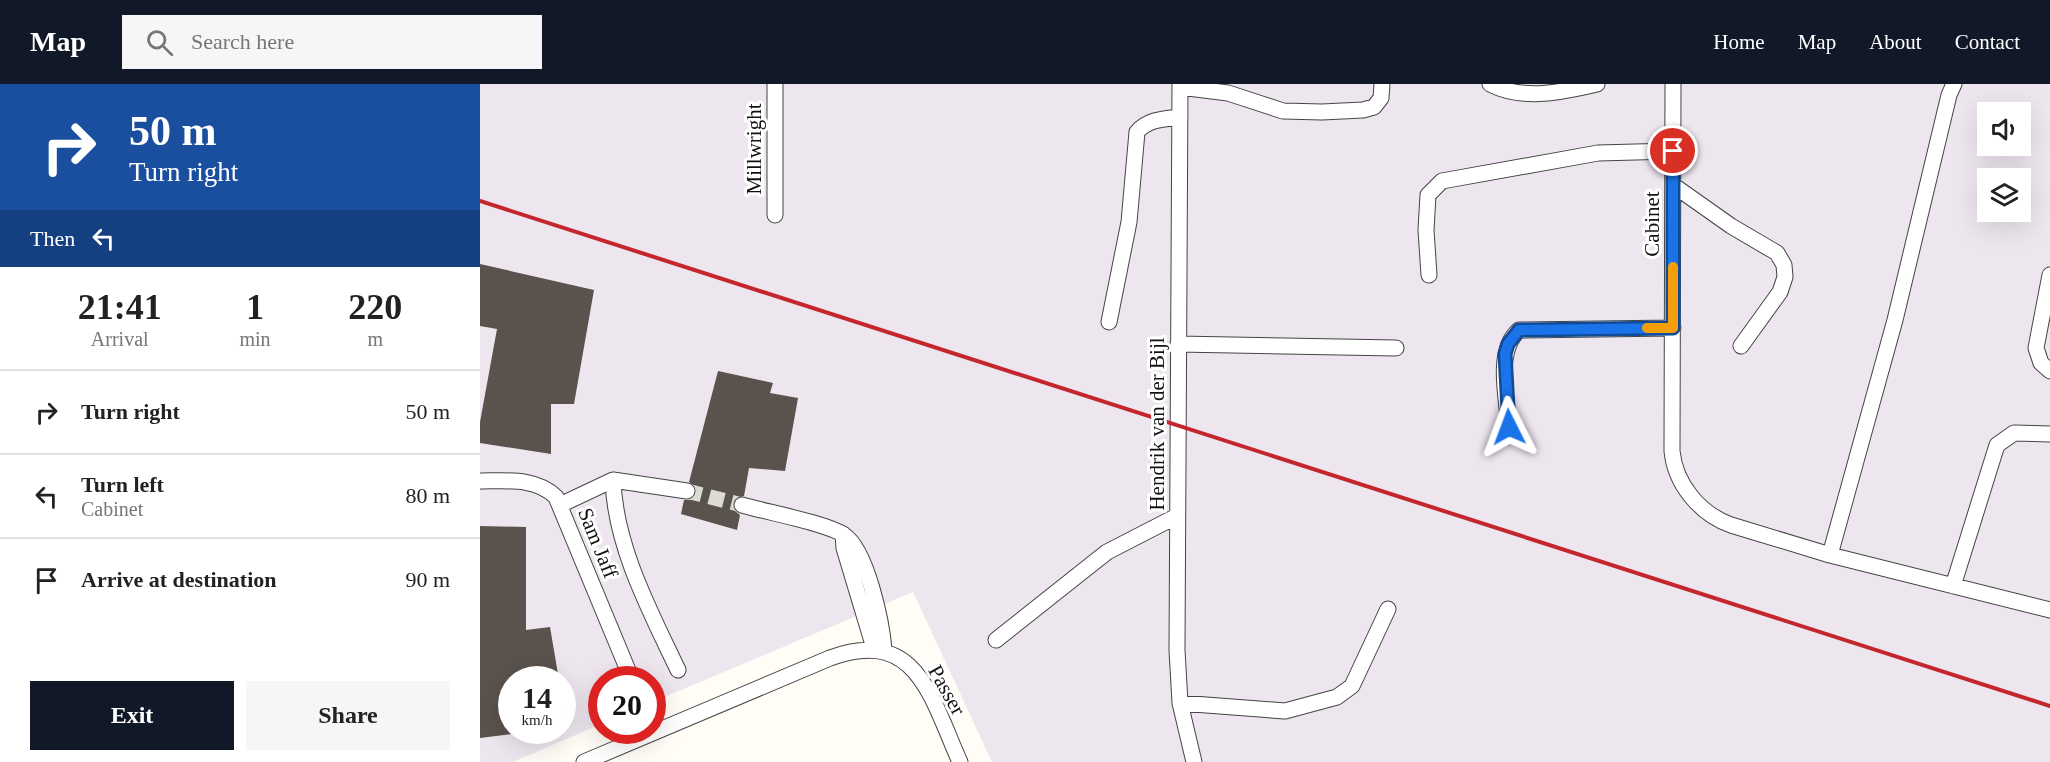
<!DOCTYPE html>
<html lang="en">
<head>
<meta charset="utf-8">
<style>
  :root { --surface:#fff; --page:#f6f6f6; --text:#222; --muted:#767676; --line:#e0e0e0; --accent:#111827 }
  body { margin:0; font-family:Georgia,serif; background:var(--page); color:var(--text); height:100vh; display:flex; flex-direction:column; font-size:22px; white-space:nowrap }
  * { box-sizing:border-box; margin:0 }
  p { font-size:20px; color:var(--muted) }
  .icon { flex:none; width:33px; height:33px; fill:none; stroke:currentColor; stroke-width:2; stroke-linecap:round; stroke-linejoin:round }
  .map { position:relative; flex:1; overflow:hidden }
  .details { display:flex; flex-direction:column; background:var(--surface); width:480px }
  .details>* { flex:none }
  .top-card { background:#1a4fa0; color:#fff; overflow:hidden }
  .buttons { position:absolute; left:1497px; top:18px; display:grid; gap:12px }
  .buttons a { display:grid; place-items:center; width:54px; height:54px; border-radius:0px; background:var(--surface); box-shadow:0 6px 24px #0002; font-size:30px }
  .speed { position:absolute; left:18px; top:582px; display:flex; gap:12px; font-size:30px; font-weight:700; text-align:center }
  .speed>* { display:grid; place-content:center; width:78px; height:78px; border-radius:50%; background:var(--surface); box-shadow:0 6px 24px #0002; line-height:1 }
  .speed small { font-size:15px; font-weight:400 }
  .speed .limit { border:9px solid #d22; background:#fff; color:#111 }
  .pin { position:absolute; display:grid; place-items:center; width:51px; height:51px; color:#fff; margin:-26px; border:3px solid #fff; border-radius:50%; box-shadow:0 2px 6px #0007 }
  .me { position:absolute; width:66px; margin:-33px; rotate:357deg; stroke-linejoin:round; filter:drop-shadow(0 0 4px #0008) }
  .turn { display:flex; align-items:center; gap:21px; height:126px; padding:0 30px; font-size:27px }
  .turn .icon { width:78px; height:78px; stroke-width:2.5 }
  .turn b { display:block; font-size:42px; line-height:51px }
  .then { display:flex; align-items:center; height:57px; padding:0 30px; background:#0003; gap:12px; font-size:22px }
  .eta { display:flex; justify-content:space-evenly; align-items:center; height:102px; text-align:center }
  .eta b { font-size:36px; font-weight:600; line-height:42px }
  .cta { display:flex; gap:12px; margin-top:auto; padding:12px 30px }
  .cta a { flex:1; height:69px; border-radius:0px; background:var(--accent); color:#fff; font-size:24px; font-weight:600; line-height:69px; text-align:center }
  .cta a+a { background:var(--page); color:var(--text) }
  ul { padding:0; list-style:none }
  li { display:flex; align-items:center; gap:18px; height:84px; padding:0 30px; border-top:2px solid var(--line) }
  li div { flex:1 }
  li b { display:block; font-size:22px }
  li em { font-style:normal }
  header { display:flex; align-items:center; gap:36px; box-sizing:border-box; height:84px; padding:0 30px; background:var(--accent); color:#fff }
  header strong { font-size:28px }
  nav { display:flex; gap:33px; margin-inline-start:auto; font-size:21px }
  .search { width:420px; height:54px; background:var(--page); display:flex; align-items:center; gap:15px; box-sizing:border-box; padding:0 21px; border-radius:0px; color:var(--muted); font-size:22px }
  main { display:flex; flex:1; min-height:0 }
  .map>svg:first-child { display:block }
  .industrial { fill:#eee6ef; fill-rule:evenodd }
  .building { fill:#5a524d }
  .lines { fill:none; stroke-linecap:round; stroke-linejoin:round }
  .minor-tunnel { stroke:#dbdad3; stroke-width:15; stroke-dasharray:15 8; stroke-linecap:butt }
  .minor-casing { stroke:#444; stroke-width:17 }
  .minor { stroke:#fff; stroke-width:15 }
  .rail { stroke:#c4262e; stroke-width:4 }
  .route-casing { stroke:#114b97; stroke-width:15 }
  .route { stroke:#1a73e8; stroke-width:10 }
  .slow { stroke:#f59e0b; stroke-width:10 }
  .labels { text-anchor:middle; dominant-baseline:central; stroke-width:6; stroke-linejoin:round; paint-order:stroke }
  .street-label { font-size:21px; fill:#111; stroke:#fff }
</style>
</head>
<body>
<header>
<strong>Map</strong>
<div class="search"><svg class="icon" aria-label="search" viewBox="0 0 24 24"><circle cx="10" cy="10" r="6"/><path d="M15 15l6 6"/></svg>Search here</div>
<nav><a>Home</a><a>Map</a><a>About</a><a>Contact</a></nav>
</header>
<main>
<section class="details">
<div class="top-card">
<div class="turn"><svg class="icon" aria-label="right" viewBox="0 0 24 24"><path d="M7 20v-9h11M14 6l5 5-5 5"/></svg><div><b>50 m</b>Turn right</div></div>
<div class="then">Then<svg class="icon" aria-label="left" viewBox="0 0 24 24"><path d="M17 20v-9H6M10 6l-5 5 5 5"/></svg></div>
</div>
<div class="eta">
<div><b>21:41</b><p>Arrival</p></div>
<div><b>1</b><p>min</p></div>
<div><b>220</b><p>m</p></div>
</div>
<ul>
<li><svg class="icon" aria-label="right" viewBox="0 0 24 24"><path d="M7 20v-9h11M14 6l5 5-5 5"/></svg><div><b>Turn right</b></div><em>50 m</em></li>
<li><svg class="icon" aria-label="left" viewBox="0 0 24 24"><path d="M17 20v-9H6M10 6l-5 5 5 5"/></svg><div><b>Turn left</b><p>Cabinet</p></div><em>80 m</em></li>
<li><svg class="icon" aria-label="arrive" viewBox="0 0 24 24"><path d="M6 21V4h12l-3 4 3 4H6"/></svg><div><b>Arrive at destination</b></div><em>90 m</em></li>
</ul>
<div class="cta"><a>Exit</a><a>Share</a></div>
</section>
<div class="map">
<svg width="1570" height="678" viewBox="0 0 1570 678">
  <rect width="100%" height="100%" fill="#fffdf5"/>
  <path class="industrial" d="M0,0H1570V678H512L433,508L173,618L172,596H122L121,640L33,678H0ZM1508,28H1540V62H1508ZM1508,94H1540V128H1508ZM32,596H82V646H32Z"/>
  <path class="building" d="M0,180L114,206L94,320H71V370L0,359V338L17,245L0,242Z
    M238,287L293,299L290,309L318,314L305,387L269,384L264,412L256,414L253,419L255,427L260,431L257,446L201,430L204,416H211L216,409V403L209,398Z
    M0,442L46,443V546L70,543L78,590L58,596H32V650L0,654Z"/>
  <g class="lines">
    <path class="minor-tunnel" d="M207,407L262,421"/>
    <defs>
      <path id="minor" d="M700,0L697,566L700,619L714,678
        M1010,0C1043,17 1083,8 1117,0
        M1193,0L1192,367C1195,400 1220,430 1251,441L1350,471L1570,526
        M700,3L748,9L803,27L842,28L883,26L894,23L901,14L902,0
        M1193,101L1251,142L1297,169L1304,181L1305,193L1300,208L1261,262
        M295,131V0
        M949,191L946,146L948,111L962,97L1118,69L1193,67
        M1570,191L1556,264L1561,279L1570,287
        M629,238L649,138L657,48C668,35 684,35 700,33
        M698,260L916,264
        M1029,343C1027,314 1015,267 1039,246L1193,244
        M133,396C135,462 170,527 198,586
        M0,397C26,397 56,393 76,413L152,596
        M80,421L133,396L207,407
        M262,421C286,428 346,439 364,451C387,466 402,539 404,566
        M363,450L364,464L394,564
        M1350,471L1415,236L1469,11L1474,0
        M1473,502L1517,361L1534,349L1570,350
        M516,556L627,468L697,432
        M700,619L805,627L857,613L872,602L908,525
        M104,678L350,574C437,542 451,614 480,678"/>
    </defs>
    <use href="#minor" class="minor-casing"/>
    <use href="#minor" class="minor"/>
    <path class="rail" d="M0,117L1570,622"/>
  </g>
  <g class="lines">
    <defs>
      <path id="route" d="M1029,343L1025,270L1028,260L1039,246L1193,244V67"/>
    </defs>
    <use href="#route" class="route-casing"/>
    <use href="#route" class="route"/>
    <path class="slow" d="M1167,244H1193V183"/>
  </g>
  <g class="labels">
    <g class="street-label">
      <text transform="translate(274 65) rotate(-90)">Millwright</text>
      <text transform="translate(1172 140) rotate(-90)">Cabinet</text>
      <text transform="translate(677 340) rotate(-90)">Hendrik van der Bijl</text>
      <text transform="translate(118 459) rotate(68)">Sam Jaff</text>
      <text transform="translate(467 606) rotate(61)">Passer</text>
    </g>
  </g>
</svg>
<div class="buttons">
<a><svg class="icon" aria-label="sound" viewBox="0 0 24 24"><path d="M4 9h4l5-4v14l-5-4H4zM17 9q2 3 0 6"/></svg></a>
<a><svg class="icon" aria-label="layers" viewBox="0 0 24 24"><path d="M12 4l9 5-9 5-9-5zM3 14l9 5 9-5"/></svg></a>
</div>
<div class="speed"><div>14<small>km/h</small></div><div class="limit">20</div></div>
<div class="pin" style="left:1193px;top:67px;background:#d93025"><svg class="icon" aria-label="arrive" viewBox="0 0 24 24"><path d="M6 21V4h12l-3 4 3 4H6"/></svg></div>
<svg class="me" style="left:1029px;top:343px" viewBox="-20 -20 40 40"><path d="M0-17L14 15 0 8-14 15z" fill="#1a73e8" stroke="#fff" stroke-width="4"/></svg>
</div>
</main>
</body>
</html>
